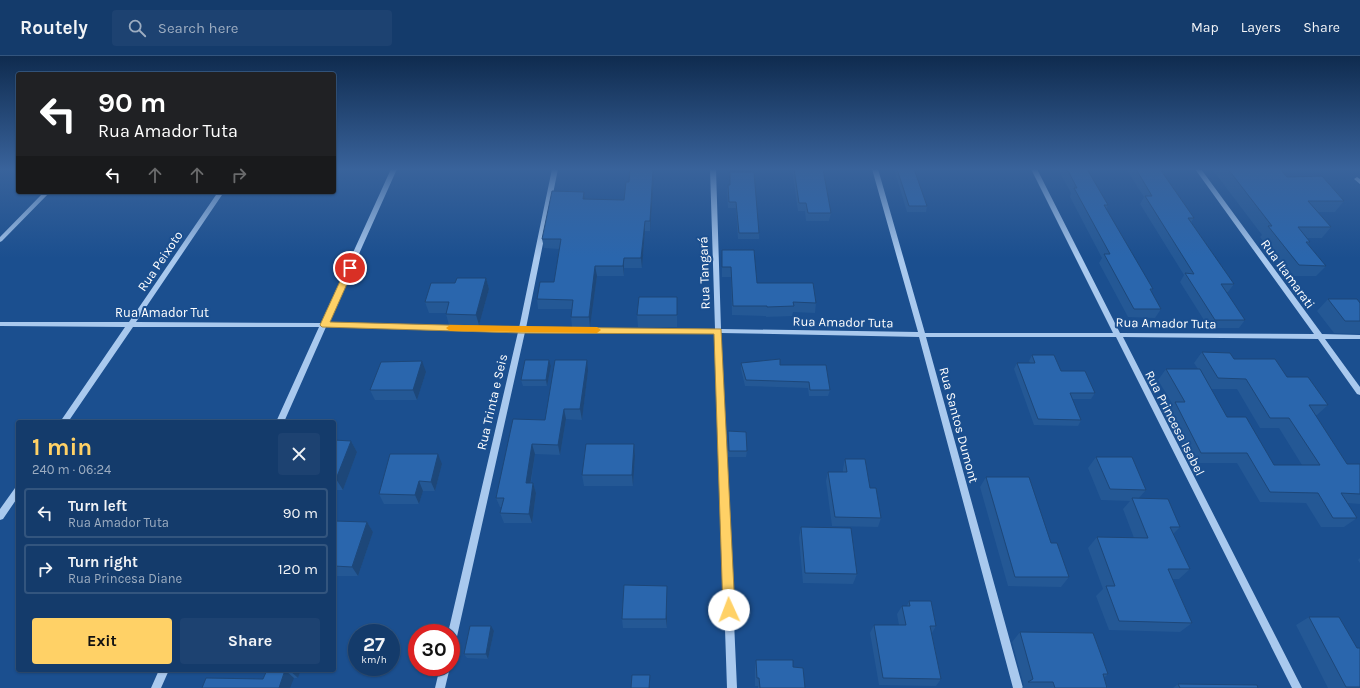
<!DOCTYPE html>
<html lang="en">
<head>
<meta charset="utf-8">
<style>
  :root { --surface:#143b6b; --page:#1d4271; --text:#f1f3f6; --muted:#9dadc1; --line:#33557e; --accent:#ffd166 }
  body { margin:0; font-family:Karla,sans-serif; background:var(--page); color:var(--text); height:100vh; display:flex; flex-direction:column; font-size:15px; white-space:nowrap }
  * { box-sizing:border-box; margin:0 }
  p { font-size:13px; color:var(--muted) }
  .icon { flex:none; width:22px; height:22px; fill:none; stroke:currentColor; stroke-width:2; stroke-linecap:round; stroke-linejoin:round }
  .map { position:relative; flex:1; overflow:hidden }
  .details { position:absolute; left:16px; top:364px; width:320px; height:252px; display:flex; flex-direction:column; background:var(--surface); border-radius:4px; box-shadow:0 1px 3px #0004,0 0 0 1px var(--line) }
  .details>* { flex:none }
  .banner { position:absolute; left:16px; top:16px; width:320px; height:122px; border-radius:4px; box-shadow:0 1px 3px #0004,0 0 0 1px var(--line); background:#202124; color:#fff; overflow:hidden }
  .speed { position:absolute; left:348px; top:568px; display:flex; gap:8px; font-size:20px; font-weight:700; text-align:center }
  .speed>* { display:grid; place-content:center; width:52px; height:52px; border-radius:50%; background:var(--surface); box-shadow:0 1px 3px #0004,0 0 0 1px var(--line); line-height:1 }
  .speed small { font-size:10px; font-weight:400 }
  .speed .limit { border:6px solid #d22; background:#fff; color:#111 }
  .pin { position:absolute; display:grid; place-items:center; width:34px; height:34px; color:#fff; margin:-17px; border:2px solid #fff; border-radius:50%; box-shadow:0 1px 4px #0007 }
  .me { position:absolute; width:44px; margin:-22px; rotate:358deg; stroke-linejoin:round; filter:drop-shadow(0 0 3px #0008) }
  .turn { display:flex; align-items:center; gap:14px; height:84px; padding:0 16px; font-size:18px }
  .turn .icon { width:52px; height:52px; stroke-width:2.5 }
  .turn b { display:block; font-size:28px; line-height:34px }
  .lanes { display:flex; align-items:center; height:38px; padding:0 16px; background:#0003; justify-content:center; gap:20px; direction:ltr }
  .lanes .off { opacity:.35 }
  .round { display:grid; place-items:center; flex:none; width:42px; height:42px; border-radius:4px; background:var(--page) }
  .summary { display:flex; align-items:center; justify-content:space-between; height:68px; padding:0 16px }
  h1 { font-size:24px; font-weight:700; line-height:30px; color:var(--accent) }
  .primary-button { display:flex; gap:8px; margin-top:auto; padding:8px 16px }
  .primary-button a { flex:1; height:46px; border-radius:4px; background:var(--accent); color:#111; font-size:16px; font-weight:700; line-height:46px; text-align:center }
  .primary-button a+a { background:var(--page); color:var(--text) }
  ul { padding:0; list-style:none }
  li { display:flex; align-items:center; gap:12px; height:50px; margin:0 8px 6px; padding:0 8px; border:2px solid var(--line); border-radius:4px }
  li div { flex:1 }
  li b { display:block; font-size:15px }
  li em { font-style:normal }
  header { display:flex; align-items:center; gap:24px; box-sizing:border-box; height:56px; padding:0 20px; background:var(--surface); border-bottom:1px solid var(--line) }
  header strong { font-size:19px }
  nav { display:flex; gap:22px; margin-inline-start:auto; font-size:14px }
  .search { width:280px; height:36px; background:var(--page); display:flex; align-items:center; gap:10px; box-sizing:border-box; padding:0 14px; border-radius:4px; color:var(--muted); font-size:15px }
  .map>svg:first-child { display:block }
  .lines { fill:none; stroke-linecap:round; stroke-linejoin:round }
  .minor { fill:#a9c9ee; fill-rule:evenodd }
  .wall { fill:#245895; fill-rule:evenodd }
  .shaded-wall { fill:#1d4779 }
  .building { fill:#2a66ad; stroke:#1d4779 }
  .route { fill:#ffd166; stroke:#a68842 }
  .slow { fill:#f59e0b }
  .labels { text-anchor:middle; dominant-baseline:central; stroke-width:4; stroke-linejoin:round; paint-order:stroke }
  .street-label { font-size:13px; fill:#fff; stroke:#1b4f8f }
</style>
</head>
<body>
<header>
<strong>Routely</strong>
<div class="search"><svg class="icon" aria-label="search" viewBox="0 0 24 24"><circle cx="10" cy="10" r="6"/><path d="M15 15l6 6"/></svg>Search here</div>
<nav><a>Map</a><a>Layers</a><a>Share</a></nav>
</header>
<div class="map">
<svg width="1360" height="632" viewBox="0 0 1360 632">
  <rect width="100%" height="100%" fill="#1b4f8f"/>
  <g class="lines">
    <path class="minor" d="M391,113H397L328,267L519,272L552,113H558L526,272L715,273L710,113H716L721,273L918,276L872,113H878L925,277H1113L1031,113H1037L1120,277L1314,278L1195,113H1201L1322,278L1360,279V283H1325L1360,331V339L1357,338L1318,283L1123,281L1302,632H1292L1116,281H926L1023,632H1013L919,281L721,277L737,632H727L715,277L525,276L456,585L454,588L451,590V577H448L518,276L326,271L284,366H276L319,271H133L68,366H60L125,271L0,270V266H129L218,136H224L136,266L321,267Z
      M1357,121L1360,123V128L1354,123Z
      M44,136H50L2,185L0,186V181Z
      M18,431V441L3,463L0,464V453L15,432Z
      M440,611H450L445,632H435Z
      M159,614H169L161,632H151Z"/>
  </g>
  <path class="wall" d="M792,113H823L831,157L829,165H806L805,155H798Z
    M894,113H914L927,150L926,156H907Z
    M1058,113H1087L1108,149L1106,153L1153,233L1151,235L1161,253L1155,262L1128,261L1099,207L1102,202L1070,141L1071,137Z
    M1126,113H1160L1194,162L1191,166L1234,228L1228,236H1226L1245,264L1239,272H1209L1180,226L1184,219L1140,148L1144,141Z
    M1212,113H1280L1287,121L1344,145L1335,156H1318L1331,171L1322,182H1307L1310,186L1308,188L1326,210L1316,220H1290L1260,181L1262,179Z
    M730,116L759,177V183H738L736,152H728L727,135L728,129H730Z
    M654,120L650,175H645L642,212H624V220H597L590,271H572L571,261L572,253H538L537,243L554,226L559,193L544,192L542,183L584,136L585,143L624,144L629,126Z
    M722,194L757,227L816,247L815,257L793,256L792,260L766,261V260L732,259L731,221H722Z
    M486,222L489,233L479,269H449L446,258V257H429L425,246L455,227Z
    M677,241V271H638L637,259Z
    M1328,243L1360,247V278L1334,277L1317,255Z
    M1202,296L1234,303L1287,321L1328,349L1317,359H1315L1347,408H1360V448L1347,447L1357,462L1344,471H1321L1306,447L1260,446L1237,407H1192L1167,357L1173,349L1158,324L1166,313H1198L1194,307ZM1211,333H1237L1260,372H1279L1302,409H1274L1227,361Z
    M1032,299L1061,315L1095,337L1091,343H1072L1081,364L1078,370L1034,369L1014,313L1017,307H1030L1029,305Z
    M549,304L551,310L547,330H523L521,324Z
    M741,307L780,309L830,334L828,340H809L808,332L745,330L741,313Z
    M588,315L582,364L566,363L560,399L535,398L531,427H533L536,437L532,467H504L500,457L502,451H500L496,442L545,364Z
    M426,316L417,344H375L370,334Z
    M728,375L747,395L746,401H728L727,381Z
    M334,384L351,385L357,396L343,434H334Z
    M634,388L635,400L633,430H584L582,419Z
    M1096,401L1146,434L1139,442L1180,471L1173,478L1190,513L1179,523H1173L1192,567L1180,576L1109,574L1096,540L1103,533L1088,492L1097,481L1134,482L1123,453L1130,445L1101,444L1088,412Z
    M845,403L870,432L881,462L878,471L832,470L826,425L828,416H843V413Z
    M442,408L435,435H423L419,448H384L379,438Z
    M986,421L1069,521L1061,531L1008,530L980,431Z
    M334,465L367,466L373,476L358,520H334Z
    M801,471L857,518L853,528L803,527L799,482Z
    M1360,502V507L1358,504Z
    M667,530V572H623L622,563Z
    M909,545L936,570L932,577L941,623L936,630L879,629L870,577L874,569H899L897,558L902,550H907Z
    M1309,561L1357,592H1360V632H1328L1296,569Z
    M494,575L488,603L467,602L464,598Z
    M1020,576L1108,618L1104,622L1108,632H1022L1024,630L1012,586Z
    M756,604L793,611L805,632H758V630H755V612Z
    M267,614H301L298,622L263,623Z
    M1178,628L1258,632H1173Z"/>
  <path class="shaded-wall" d="M654,113V120L650,175V165Z
    M584,136L585,145L583,143Z
    M645,165V175L642,212L641,202Z
    M624,202V220L623,210Z
    M595,210L597,220L590,271L589,261Z
    M486,222L489,233L479,269L476,259Z
    M549,304L551,310L547,330L546,324Z
    M587,304L588,315L582,364L580,353Z
    M422,305L426,316L417,344L413,334Z
    M564,353L566,363L560,399L558,389Z
    M351,385L357,396L343,434L336,423Z
    M532,388L535,398L529,436L526,427Z
    M634,388L635,400L633,430L632,419Z
    M438,398L442,408L435,435L431,426Z
    M419,425L423,435L419,448L415,439Z
    M533,427L536,437L532,467L529,458Z
    M367,466L373,476L358,520L352,511Z
    M667,530V572L666,563Z
    M491,570L494,575L488,603L486,598Z
    M285,614L294,622L290,632H279Z
    M289,614H301L298,622Z
    M650,619V632H649Z"/>
  <path class="building" d="M630,113H653L650,165H645L641,202H624L623,210H595L589,261H571L573,244L537,243L540,226H554L561,183H542L552,135L584,136L583,143L624,144L626,126H629Z
    M794,113H823L831,157H808L806,147H799Z
    M897,113H914L927,150H909Z
    M1067,113H1087L1108,149H1104L1153,233H1150L1161,253H1134L1104,198H1110L1074,132H1077Z
    M1136,113H1160L1194,162H1188L1234,228H1221L1245,264H1215L1185,217L1194,218L1145,140H1152Z
    M1228,113H1280L1287,121L1322,120L1344,145H1308L1331,171H1298L1310,186H1306L1326,210L1299,209L1268,170H1272Z
    M730,116H754L759,177H739L736,146H729L728,129H730Z
    M722,194H754L757,227H813L816,247L793,246L794,250L767,251V250H733L731,211H722Z
    M457,222H486L476,259L446,258L449,246H425L431,227H455Z
    M639,241H677V259H637Z
    M1328,243H1357L1360,247V265H1345Z
    M1202,296L1230,297L1234,303H1275L1287,321H1308L1328,349H1309L1347,408H1360V438L1341,437L1357,462H1333L1318,437L1270,436L1247,397H1201L1175,346H1185L1166,313H1200L1227,361H1246L1274,409H1320L1289,362H1270L1246,323L1218,322Z
    M1032,299H1054L1061,315H1085L1095,337H1070L1081,364L1038,363L1017,307H1035Z
    M780,303V309H826L830,334H810L809,326L746,324L741,307Z
    M525,304H549L546,324H521Z
    M555,304H587L580,353H564L558,389L532,388L526,427H533L529,458L500,457L504,442H496L513,363L545,364Z
    M422,305L413,334H370L381,306Z
    M728,375L746,376L747,395H729Z
    M334,384L351,385L336,423H334Z
    M586,388H634L632,419H582Z
    M390,398H438L431,426L419,425L415,439L379,438Z
    M1096,401H1132L1146,434L1110,433Z
    M845,403H865L870,432H876L881,462L835,461L828,416H847Z
    M986,421H1029L1051,487H1057L1069,521H1015Z
    M1132,442L1168,443L1180,471H1170L1190,513H1168L1192,567L1119,565L1106,530H1115L1097,481L1148,482Z
    M334,465L367,466L352,511L334,510Z
    M801,471L851,472L857,518L805,517Z
    M624,529L667,530L666,563H622Z
    M909,545H931L936,570H930L941,623L883,622L874,569H906L902,550H910Z
    M1309,561H1339L1357,592H1360V631H1346Z
    M470,570H491L486,598H464Z
    M1020,576L1093,577L1108,618H1103L1107,632H1055L1053,626H1028L1033,623Z
    M756,604H793V611L803,612L805,632H760L759,622H757Z
    M267,614H289H285L279,632H202L206,622L263,623Z
    M632,619H650L649,632H631Z
    M1178,628L1257,629L1258,632H1180Z"/>
  <linearGradient id="sky" x2="0" y2="1"><stop stop-color="#0f2b4f"/><stop offset="0.56" stop-color="#39639b"/><stop offset="1" stop-color="#39639b" stop-opacity="0"/></linearGradient>
  <rect width="1360" height="202" fill="url(#sky)"/>
  <path class="route" d="M347,210H353L354,212L330,266L522,271L721,273L735,554L733,558L729,560L725,558L723,554L714,278L522,277L322,271L320,269Z"/>
  <path class="slow" d="M450,269L597,271L601,274L597,277L450,275L446,272Z"/>
  <g class="labels">
    <g class="street-label">
      <text transform="translate(160 205) rotate(-56)">Rua Peixoto</text>
      <text transform="translate(704 217) rotate(-92)">Rua Tangará</text>
      <text transform="translate(1288 218) rotate(54)">Rua Itamarati</text>
      <text x="162" y="256">Rua Amador Tut</text>
      <text transform="translate(843 266) rotate(1)">Rua Amador Tuta</text>
      <text transform="translate(1166 267) rotate(1)">Rua Amador Tuta</text>
      <text transform="translate(492 346) rotate(-77)">Rua Trinta e Seis</text>
      <text transform="translate(1175 367) rotate(63)">Rua Princesa Isabel</text>
      <text transform="translate(959 369) rotate(75)">Rua Santos Dumont</text>
    </g>
  </g>
</svg>
<div class="speed"><div>27<small>km/h</small></div><div class="limit">30</div></div>
<div class="pin" style="left:350px;top:212px;background:#d93025"><svg class="icon" aria-label="arrive" viewBox="0 0 24 24"><path d="M6 21V4h12l-3 4 3 4H6"/></svg></div>
<svg class="me" style="left:729px;top:554px" viewBox="-20 -20 40 40"><circle r="19" fill="#fff"/><path d="M0-13L10 11 0 6-10 11z" fill="#ffd166"/></svg>
<div class="banner">
<div class="turn"><svg class="icon" aria-label="left" viewBox="0 0 24 24"><path d="M17 20v-9H6M10 6l-5 5 5 5"/></svg><div><b>90 m</b>Rua Amador Tuta</div></div>
<div class="lanes"><svg class="icon" aria-label="left" viewBox="0 0 24 24"><path d="M17 20v-9H6M10 6l-5 5 5 5"/></svg><svg class="icon off" aria-label="ahead" viewBox="0 0 24 24"><path d="M12 20V5M6 11l6-6 6 6"/></svg><svg class="icon off" aria-label="ahead" viewBox="0 0 24 24"><path d="M12 20V5M6 11l6-6 6 6"/></svg><svg class="icon off" aria-label="right" viewBox="0 0 24 24"><path d="M7 20v-9h11M14 6l5 5-5 5"/></svg></div>
</div>
<section class="details">
<div class="summary"><div><h1>1 min</h1><p>240 m · 06:24</p></div><a class="round"><svg class="icon" aria-label="close" viewBox="0 0 24 24"><path d="M6 6l12 12M18 6L6 18"/></svg></a></div>
<ul>
<li><svg class="icon" aria-label="left" viewBox="0 0 24 24"><path d="M17 20v-9H6M10 6l-5 5 5 5"/></svg><div><b>Turn left</b><p>Rua Amador Tuta</p></div><em>90 m</em></li>
<li><svg class="icon" aria-label="right" viewBox="0 0 24 24"><path d="M7 20v-9h11M14 6l5 5-5 5"/></svg><div><b>Turn right</b><p>Rua Princesa Diane</p></div><em>120 m</em></li>
</ul>
<div class="primary-button"><a>Exit</a><a>Share</a></div>
</section>
</div>
</body>
</html>
